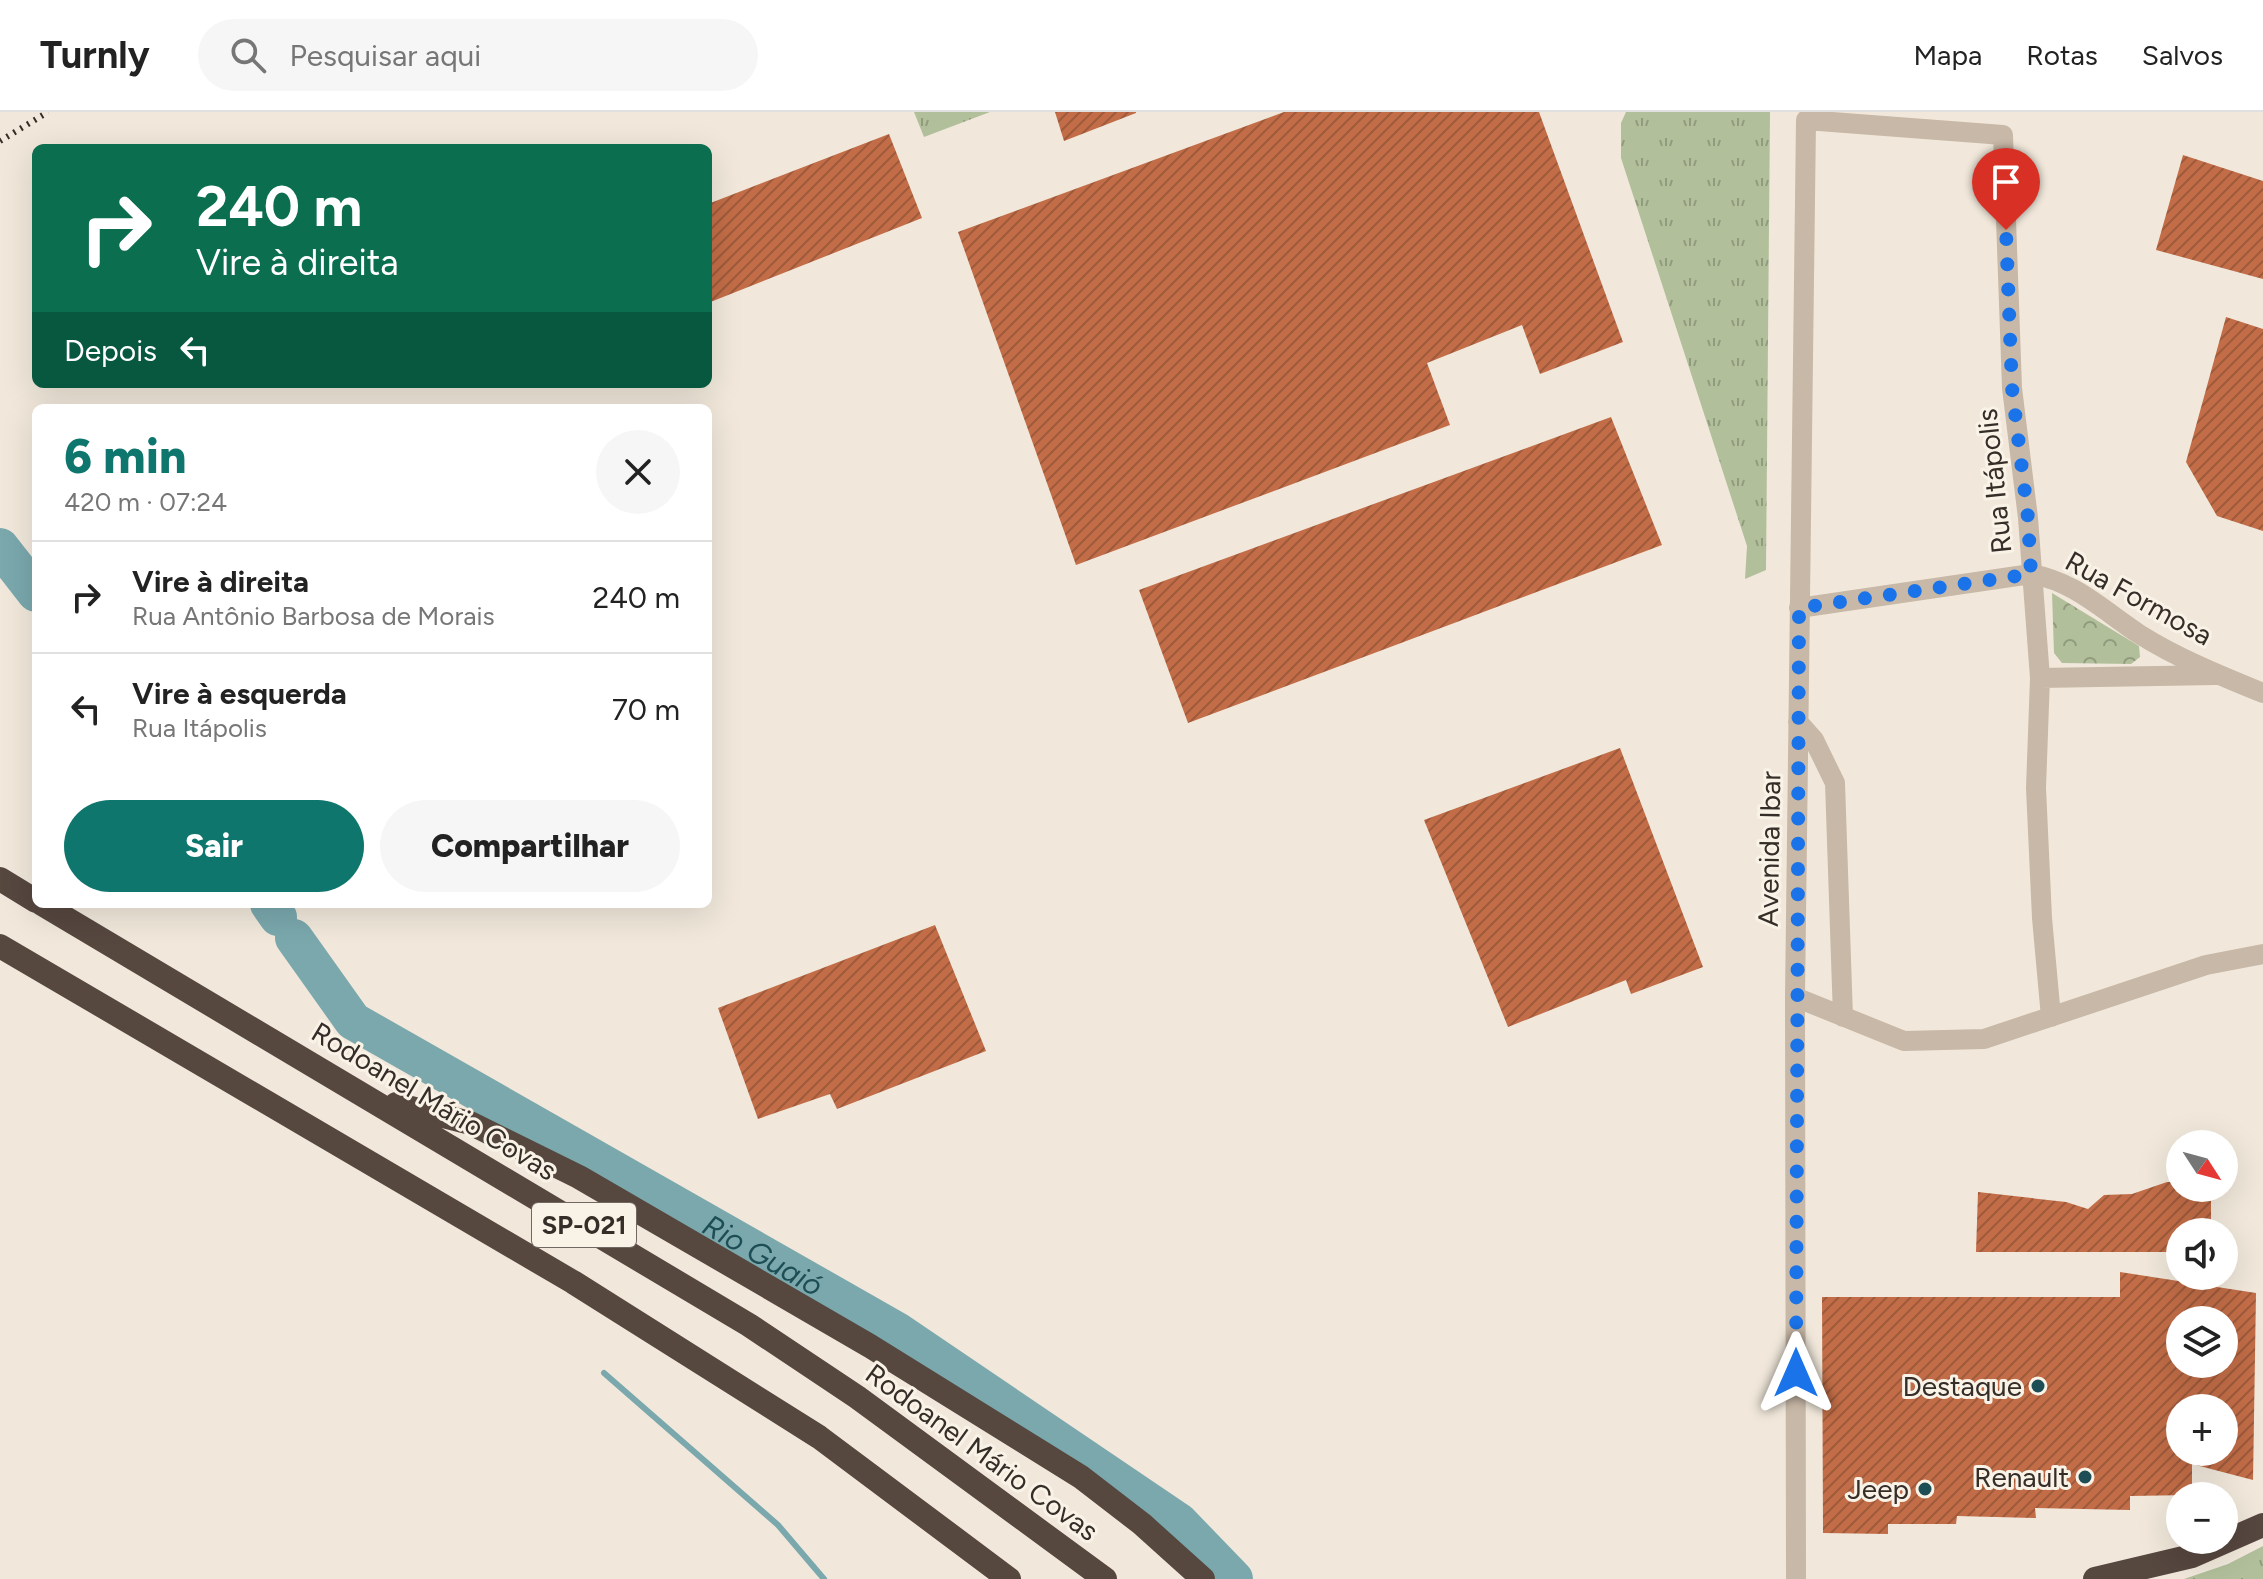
<!DOCTYPE html>
<html lang="pt">
<head>
<meta charset="utf-8">
<style>
  :root { --surface:#fff; --page:#f6f6f6; --text:#222; --muted:#767676; --line:#e0e0e0; --accent:#0f766e }
  body { margin:0; font-family:Figtree,sans-serif; background:var(--page); color:var(--text); height:100vh; display:flex; flex-direction:column; font-size:30px; white-space:nowrap }
  * { box-sizing:border-box; margin:0 }
  p { font-size:26px; color:var(--muted) }
  .icon { flex:none; width:44px; height:44px; fill:none; stroke:currentColor; stroke-width:2; stroke-linecap:round; stroke-linejoin:round }
  .map { position:relative; flex:1; overflow:hidden }
  .panel { position:absolute; left:32px; top:292px; width:680px; height:504px; display:flex; flex-direction:column; background:var(--surface); border-radius:12px; box-shadow:0 8px 32px #0002 }
  .panel>* { flex:none }
  .guide { position:absolute; left:32px; top:32px; width:680px; height:244px; border-radius:12px; box-shadow:0 8px 32px #0002; background:#0b6e4f; color:#fff; overflow:hidden }
  .needle { width:52px; rotate:126deg }
  .fabs { position:absolute; left:2166px; top:1018px; display:grid; gap:16px }
  .fabs a { display:grid; place-items:center; width:72px; height:72px; border-radius:50%; background:var(--surface); box-shadow:0 8px 32px #0002; font-size:40px }
  .pin { position:absolute; display:grid; place-items:center; width:68px; height:68px; color:#fff; margin:-82px -34px; border-radius:50% 50% 50% 0; rotate:-45deg; box-shadow:0 0 8px #0007 }
  .pin .icon { rotate:45deg }
  .me { position:absolute; width:88px; margin:-44px; rotate:0deg; stroke-linejoin:round; filter:drop-shadow(0 0 6px #0008) }
  .turn { display:flex; align-items:center; gap:28px; height:168px; padding:0 32px; font-size:36px }
  .turn .icon { width:104px; height:104px; stroke-width:2.5 }
  .turn b { display:block; font-size:56px; line-height:68px }
  .then { display:flex; align-items:center; height:76px; padding:0 32px; background:#0003; gap:16px; font-size:30px }
  .round { display:grid; place-items:center; flex:none; width:84px; height:84px; border-radius:42px; background:var(--page) }
  .head { display:flex; align-items:center; justify-content:space-between; height:136px; padding:0 32px }
  h1 { font-size:48px; font-weight:800; line-height:60px; color:var(--accent) }
  .action { display:flex; gap:16px; margin-top:auto; padding:16px 32px }
  .action a { flex:1; height:92px; border-radius:48px; background:var(--accent); color:#fff; font-size:32px; font-weight:800; line-height:92px; text-align:center }
  .action a+a { background:var(--page); color:var(--text) }
  ul { padding:0; list-style:none }
  li { display:flex; align-items:center; gap:24px; height:112px; padding:0 32px; border-top:2px solid var(--line) }
  li div { flex:1 }
  li b { display:block; font-size:30px }
  li em { font-style:normal }
  header { display:flex; align-items:center; gap:48px; box-sizing:border-box; height:112px; padding:0 40px; background:var(--surface); border-bottom:2px solid var(--line) }
  header strong { font-size:38px }
  nav { display:flex; gap:44px; margin-inline-start:auto; font-size:28px }
  .search { width:560px; height:72px; background:var(--page); display:flex; align-items:center; gap:20px; box-sizing:border-box; padding:0 28px; border-radius:44px; color:var(--muted); font-size:30px }
  .map>svg:first-child { display:block }
  .grass { fill:url(#grass-tufts) }
  .forest { fill:url(#forest-crowns) }
  .lines { fill:none; stroke-linecap:round; stroke-linejoin:round }
  .stream { stroke:#7aa8ad; stroke-width:6 }
  .river { stroke:#7aa8ad; stroke-width:38 }
  .building { fill:url(#building-hatch); fill-rule:evenodd }
  .minor { stroke:#c8b8a7; stroke-width:20 }
  .highway { stroke:#56473f; stroke-width:24 }
  .rail { stroke:#352d27; stroke-width:6; stroke-dasharray:2 6; stroke-linecap:butt }
  .route { stroke:#1a73e8; stroke-width:14; stroke-dasharray:0 25.2 }
  .poi-dot { fill:#1e4e55; stroke:#f9f2e7; stroke-width:3 }
  .labels { text-anchor:middle; dominant-baseline:central; stroke-width:6; stroke-linejoin:round; paint-order:stroke }
  .shield { fill:#f9f2e7; stroke:#706861; stroke-width:2 }
  .shield-label { font-size:26px; font-weight:bold; fill:#352d27 }
  .street-label { font-size:28px; fill:#352d27; stroke:#f9f2e7 }
  .poi-label { font-size:28px; fill:#352d27; stroke:#f9f2e7; text-anchor:end }
  .water-label { font-size:30px; font-style:italic; fill:#1e4e55; stroke:#f9f2e7 }
</style>
</head>
<body>
<header>
<strong>Turnly</strong>
<div class="search"><svg class="icon" aria-label="search" viewBox="0 0 24 24"><circle cx="10" cy="10" r="6"/><path d="M15 15l6 6"/></svg>Pesquisar aqui</div>
<nav><a>Mapa</a><a>Rotas</a><a>Salvos</a></nav>
</header>
<div class="map">
<svg width="2263" height="1467" viewBox="0 0 2263 1467">
  <defs>
    <pattern id="grass-tufts" width="24" height="20" patternUnits="userSpaceOnUse" patternTransform="scale(2)"><rect width="24" height="20" fill="#b1bf9b"/><path d="M3 7l-1-3M5 7V3M7 7l1-3M15 17l-1-3M17 17v-4M19 17l1-3" fill="none" stroke="#919c7e"/></pattern>
    <pattern id="forest-crowns" width="20" height="18" patternUnits="userSpaceOnUse" patternTransform="scale(2)"><rect width="20" height="18" fill="#b1bf9b"/><path d="M2 6a3 3 0 1 1 6 0M12 15a3 3 0 1 1 6 0" fill="none" stroke="#919c7e"/></pattern>
    <pattern id="building-hatch" width="6" height="6" patternUnits="userSpaceOnUse" patternTransform="scale(2)"><rect width="6" height="6" fill="#c26d47"/><path d="M-1 1l2-2M0 6l6-6M5 7l2-2" fill="none" stroke="#9e5a3b"/></pattern>
  </defs>
  <rect width="100%" height="100%" fill="#f1e8db"/>
  <path class="grass" d="M914,0H990L924,25Z
    M1626,0H1770L1766,458L1745,467L1747,434L1621,46V11Z
    M2263,1434V1467H2184L2228,1452Z"/>
  <path class="forest" d="M2052,481L2139,534L2140,545L2131,552L2062,551L2054,541Z"/>
  <g class="lines">
    <path class="stream" d="M604,1261L778,1413L824,1467"/>
    <g class="river">
      <path d="M0,435L36,481"/>
      <path d="M269,792L278,805"/>
      <path id="s1" d="M294,826L353,909L897,1219L1179,1410L1234,1467"/>
    </g>
  </g>
  <path class="building" d="M1055,0H1136V1L1064,29Z
    M1284,0H1539L1623,230L1540,262L1522,213L1427,251L1450,313L1076,453L958,120Z
    M889,22L922,106L708,191V92Z
    M2183,43L2263,69V167L2156,138Z
    M2226,205L2263,217V419L2217,404L2186,350Z
    M1611,305L1662,433L1188,611L1139,478Z
    M1620,636L1703,855L1631,882L1626,868L1508,915L1424,708Z
    M935,813L986,939L837,997L830,982L758,1007L718,896Z
    M2167,1070H2180V1076H2211V1120H2180V1140H1976L1978,1080L2066,1090L2088,1097L2104,1083L2132,1082Z
    M2120,1160L2256,1181L2253,1368L2192,1352V1383L2130,1384V1398L2035,1396L2036,1406L1957,1404L1956,1412H1888V1422L1823,1421L1822,1185H2120ZM2180,1208H2224V1252H2180ZM2180,1296H2224V1340H2180Z"/>
  <g class="lines">
    <path class="minor" d="M1799,496L2031,462C2074,469 2104,499 2139,522C2177,546 2221,564 2263,581
      M2040,566L2216,563
      M1798,610L1814,628L1835,671L1843,905
      M1795,885L1904,929L1984,927L2206,853L2263,842
      M1796,1467L1795,885L1806,8L2003,23L2012,276L2028,406L2040,566L2036,676L2042,806L2051,905"/>
    <path class="highway" d="M0,767L36,789
      M42,792L749,1213L857,1285L1105,1467
      M0,834L573,1170L819,1325L1009,1467
      M396,992L470,1011L579,1065L870,1234L1081,1365L1142,1412L1203,1467
      M2095,1467L2192,1444L2263,1413"/>
    <path class="rail" d="M0,29L48,0"/>
  </g>
  <g class="lines">
    <path class="route" d="M1796,1261L1799,496L2031,462L2028,406L2012,276L2006,118"/>
  </g>
  <g class="poi-dot">
    <circle cx="2038" cy="1274" r="8"/>
    <circle cx="2085" cy="1365" r="8"/>
    <circle cx="1925" cy="1377" r="8"/>
  </g>
  <g class="labels">
    <rect class="shield" x="532" y="1091" width="104" height="44" rx="6"/>
    <g class="shield-label">
      <text x="584" y="1113">SP-021</text>
    </g>
    <g class="street-label">
      <text transform="translate(1994 369) rotate(-96)">Rua Itápolis</text>
      <text transform="translate(2139 486) rotate(29)">Rua Formosa</text>
      <text transform="translate(1769 737) rotate(-89)">Avenida Ibar</text>
      <text transform="translate(434 989) rotate(31)">Rodoanel Mário Covas</text>
      <text transform="translate(982 1340) rotate(36)">Rodoanel Mário Covas</text>
    </g>
    <g class="poi-label">
      <text x="2022" y="1274">Destaque</text>
      <text x="2069" y="1365">Renault</text>
      <text x="1909" y="1377">Jeep</text>
    </g>
    <g class="water-label">
      <text stroke="none"><textPath href="#s1" startOffset="574">Rio Guaió</textPath></text>
    </g>
  </g>
</svg>
<div class="fabs">
<a><svg class="needle" viewBox="-14 -14 28 28"><path d="M0-13l5 13h-10z" fill="#e53935"/><path d="M0 13l5-13h-10z" fill="#767676"/></svg></a>
<a><svg class="icon" aria-label="sound" viewBox="0 0 24 24"><path d="M4 9h4l5-4v14l-5-4H4zM17 9q2 3 0 6"/></svg></a>
<a><svg class="icon" aria-label="layers" viewBox="0 0 24 24"><path d="M12 4l9 5-9 5-9-5zM3 14l9 5 9-5"/></svg></a>
<a>+</a>
<a>−</a>
</div>
<div class="pin" style="left:2006px;top:118px;background:#d93025"><svg class="icon" aria-label="arrive" viewBox="0 0 24 24"><path d="M6 21V4h12l-3 4 3 4H6"/></svg></div>
<svg class="me" style="left:1796px;top:1261px" viewBox="-20 -20 40 40"><path d="M0-17L14 15 0 8-14 15z" fill="#1a73e8" stroke="#fff" stroke-width="4"/></svg>
<div class="guide">
<div class="turn"><svg class="icon" aria-label="right" viewBox="0 0 24 24"><path d="M7 20v-9h11M14 6l5 5-5 5"/></svg><div><b>240 m</b>Vire à direita</div></div>
<div class="then">Depois<svg class="icon" aria-label="left" viewBox="0 0 24 24"><path d="M17 20v-9H6M10 6l-5 5 5 5"/></svg></div>
</div>
<section class="panel">
<div class="head"><div><h1>6 min</h1><p>420 m · 07:24</p></div><a class="round"><svg class="icon" aria-label="close" viewBox="0 0 24 24"><path d="M6 6l12 12M18 6L6 18"/></svg></a></div>
<ul>
<li><svg class="icon" aria-label="right" viewBox="0 0 24 24"><path d="M7 20v-9h11M14 6l5 5-5 5"/></svg><div><b>Vire à direita</b><p>Rua Antônio Barbosa de Morais</p></div><em>240 m</em></li>
<li><svg class="icon" aria-label="left" viewBox="0 0 24 24"><path d="M17 20v-9H6M10 6l-5 5 5 5"/></svg><div><b>Vire à esquerda</b><p>Rua Itápolis</p></div><em>70 m</em></li>
</ul>
<div class="action"><a>Sair</a><a>Compartilhar</a></div>
</section>
</div>
</body>
</html>
